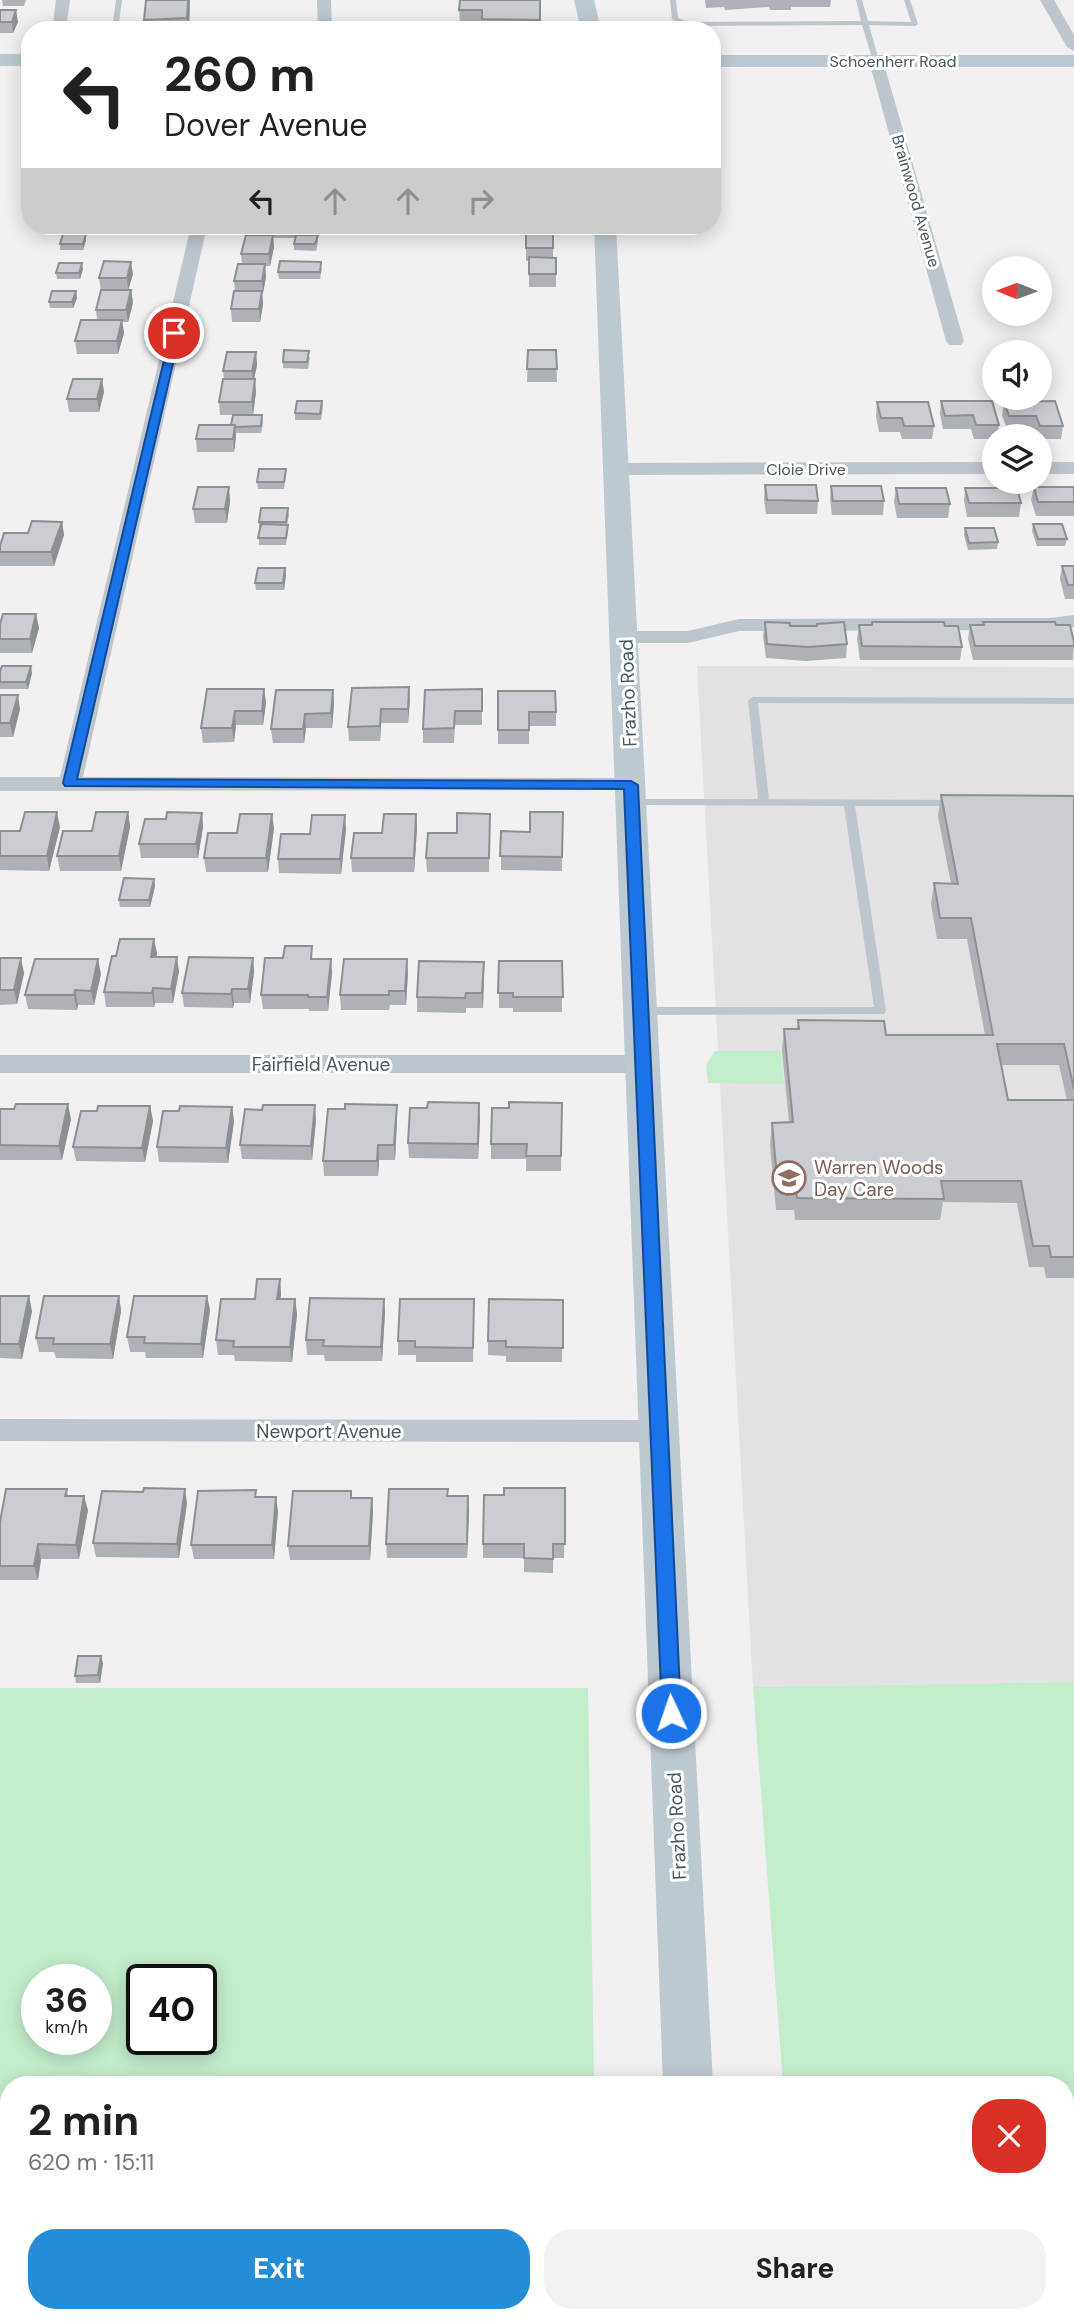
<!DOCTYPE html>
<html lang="en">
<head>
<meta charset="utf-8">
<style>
  :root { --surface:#fff; --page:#f2f2f2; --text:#202124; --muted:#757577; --accent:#258dd7 }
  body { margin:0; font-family:"DM Sans",sans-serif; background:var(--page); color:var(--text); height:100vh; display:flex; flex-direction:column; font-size:26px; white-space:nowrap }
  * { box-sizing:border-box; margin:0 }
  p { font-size:23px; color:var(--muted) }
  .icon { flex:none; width:38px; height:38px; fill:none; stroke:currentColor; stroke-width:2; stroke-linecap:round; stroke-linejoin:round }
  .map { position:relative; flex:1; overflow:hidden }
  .panel { position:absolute; left:0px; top:2076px; width:1074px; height:247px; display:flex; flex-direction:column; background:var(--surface); border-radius:28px 28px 0 0; box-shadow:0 4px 18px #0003 }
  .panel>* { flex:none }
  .guide { position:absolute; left:21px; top:21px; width:700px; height:214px; border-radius:28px; box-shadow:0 4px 18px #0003; background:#fff; color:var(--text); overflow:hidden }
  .needle { width:46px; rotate:271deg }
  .controls { position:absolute; left:982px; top:256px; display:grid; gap:14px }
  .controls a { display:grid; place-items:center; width:70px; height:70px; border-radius:50%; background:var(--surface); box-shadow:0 4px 18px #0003; font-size:35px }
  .speed { position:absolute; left:21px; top:1964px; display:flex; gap:14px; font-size:35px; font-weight:700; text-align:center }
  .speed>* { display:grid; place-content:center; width:91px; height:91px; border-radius:50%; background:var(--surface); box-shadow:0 4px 18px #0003; line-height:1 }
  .speed small { font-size:18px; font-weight:400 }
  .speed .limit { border:4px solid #111; border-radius:10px; background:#fff; color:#111 }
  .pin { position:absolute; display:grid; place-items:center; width:60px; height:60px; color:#fff; margin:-30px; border:4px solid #fff; border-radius:50%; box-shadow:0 2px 7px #0007 }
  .me { position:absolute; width:77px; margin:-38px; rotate:357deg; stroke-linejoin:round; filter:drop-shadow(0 0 5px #0008) }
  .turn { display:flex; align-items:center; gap:24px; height:147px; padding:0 28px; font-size:32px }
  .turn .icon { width:91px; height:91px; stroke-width:2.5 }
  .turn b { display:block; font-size:49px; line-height:60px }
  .lanes { display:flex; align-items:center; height:66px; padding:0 28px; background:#0003; justify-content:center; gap:35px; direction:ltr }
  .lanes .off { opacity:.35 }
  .round { display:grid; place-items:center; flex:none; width:74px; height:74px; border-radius:28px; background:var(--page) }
  .head { display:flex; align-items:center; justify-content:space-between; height:119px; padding:0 28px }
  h1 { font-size:42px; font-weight:700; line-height:52px }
  .primary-button { display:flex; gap:14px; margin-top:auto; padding:14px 28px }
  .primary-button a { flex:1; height:80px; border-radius:28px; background:var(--accent); color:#fff; font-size:28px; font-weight:700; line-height:80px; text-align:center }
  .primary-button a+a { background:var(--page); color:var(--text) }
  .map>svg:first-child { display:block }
  .education { fill:#e3e1e1 }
  .green { fill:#c2edcc; fill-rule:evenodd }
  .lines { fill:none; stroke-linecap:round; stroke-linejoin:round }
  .lane { fill:#bcc6cc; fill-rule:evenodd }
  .street { fill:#bcc6cc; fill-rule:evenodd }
  .secondary { fill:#bdc9d0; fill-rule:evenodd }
  .wall { fill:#aeb1b5; fill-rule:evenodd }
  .shaded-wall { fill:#8d9093 }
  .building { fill:#caced2; stroke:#8d9093; stroke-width:2 }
  .route { fill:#1a73e8; stroke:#114b97; stroke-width:2 }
  .labels { text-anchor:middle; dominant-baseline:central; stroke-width:6; stroke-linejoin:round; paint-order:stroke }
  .far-street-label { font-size:16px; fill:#49565c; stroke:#fff }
  .street-label { font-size:19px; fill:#49565c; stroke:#fff }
  .education-label { font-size:19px; fill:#785e54; stroke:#fff; text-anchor:start }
</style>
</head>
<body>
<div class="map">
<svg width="1074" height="2321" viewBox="0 0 1074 2321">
  <rect width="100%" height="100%" fill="#f2f0f0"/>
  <path class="education" d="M697,666L1074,667V1682L753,1687Z
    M0,2312L597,2314L598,2321H0Z
    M1074,2314V2321H801L800,2315Z"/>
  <path class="green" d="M715,1051H780L784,1084L708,1083L706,1065Z
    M1074,1682V2314L800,2315L1066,2314V2084H783L753,1687Z
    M0,1688H588L594,2084H9V2311H0ZM37,1979H96V2039H37ZM142,1979H201V2039H142Z"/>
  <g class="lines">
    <path class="lane" d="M116,0H122L118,30H112Z
      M670,0H676L678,18L688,22L861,21L856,0H862L868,21L911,22L904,0H910L918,24L915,26L869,25L879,61L876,63L873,61L862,25L687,26L672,19Z
      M753,697L1074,698V704L758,703L769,799L954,800L959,803L954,806H855L886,1011L884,1014L641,1015L635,1011L641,1007H874L844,806L632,805L627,802L632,799H758L748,700Z"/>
    <path class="street" d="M56,0H70L66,30H52Z
      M317,0H331L332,30H318Z
      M1040,0H1054L1074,35V51L1067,47Z
      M876,57L883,61L964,341L961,345H949L946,341L869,61Z
      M191,226H207L83,777L631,778L639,780L642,785L639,790L0,791V777H60Z
      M994,462V474L618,475L609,469L618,463Z
      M1040,462H1074V474H1040Z
      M1074,615V627L1050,630L739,631L688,643H625L618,641L615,637L618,633L625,631H688L739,619L1050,618Z
      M0,1055H642L651,1058L655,1064L651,1070L642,1073H0Z
      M0,1419L658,1420L668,1423L673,1431L668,1439L658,1442L0,1441Z"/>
    <path class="secondary" d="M574,0H594L601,30H581Z
      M0,54H30V66H0Z
      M712,55H1074V67H712Z
      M594,226H616L713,2084H663Z
      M671,2314H725L726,2321H672Z"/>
  </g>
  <path class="wall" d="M2,0H26L24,6H3Z
    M146,0H190L189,30H146L144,20Z
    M540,0V30H482V21H460L459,10Z
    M705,0H831L830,7H791V10H770L769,7L725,10L724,7L706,8Z
    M0,10L18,22L13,33H0Z
    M122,226H152L150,235H123Z
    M242,226H313L312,235H318V242L316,251L294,250V244L295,238H273L274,247L270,266H265L266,277L262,294L263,304L260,322H232L231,309L235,291L234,281L242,264L241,254L247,235V229H242Z
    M506,226H555L554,234H553V258H556V287H529V261H526V234L506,235Z
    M86,240L83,250H60V244Z
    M322,268L320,279H279L278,272Z
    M83,269L80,279H57L56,273Z
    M133,274L128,290H131L133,303L128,322H122L124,333L118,354H77L75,341L97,320L96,310L101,291L99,278Z
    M76,291L77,298L73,308H50L49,302Z
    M528,350H556L557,382H527Z
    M256,352L257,365L254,379L256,392L253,415H220L219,402L224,379L223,371Z
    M310,357L308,369L283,368V362Z
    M102,379L104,392L99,412H69L67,399Z
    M322,401L323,408L321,420H295V413Z
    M941,401L999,425L997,436H994V439H974L971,429H943L940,414Z
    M877,402L934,426L932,439H902L900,432H879L876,416Z
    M1004,402L1063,426L1061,439H1040V436H1037L1034,429H1007L1002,415Z
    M262,415L263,422L261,433H236L234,452H197L196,439L231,425Z
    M286,476L284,489H258L257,482Z
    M765,485L818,501L817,514H766L764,499Z
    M831,486L884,501L883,515H832L830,499Z
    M1034,487H1074V516H1036L1031,500Z
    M896,488L950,504L948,518H897L894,502Z
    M965,488L1021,503L1019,517H967L964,501Z
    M230,501L227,523H195L193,509Z
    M288,508L289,515L287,525L288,531L286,545H259V522Z
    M62,522L64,535L54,566H0V546L28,533Z
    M1033,524L1067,539L1065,546H1037L1032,531Z
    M965,528L998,542L997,549L968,550L964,535Z
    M1062,566H1074V599H1065L1060,579Z
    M285,568L286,575L284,590H256L255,583Z
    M36,614L39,628L32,653H0V624Z
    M765,622L790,626H816L817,624L847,644L846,658L806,661L766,658L763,636Z
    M872,622L945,626L962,647L960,660H860L857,639L859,625H872Z
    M983,622L1056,625L1074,642L1073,660H973L968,639L970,625H982Z
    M0,671L32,673L28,689H0Z
    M409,687L408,723H381L380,741H349L348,727Z
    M264,689L266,703L263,725H236L234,742L203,743L201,728Z
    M482,689V725H455L454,743H423V729Z
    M333,690L334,704L332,728H306L304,743H273L271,729Z
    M498,691L556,712V726H529V744H498Z
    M0,695L20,709L13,737H0Z
    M941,795L1074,796V1278H1046L1044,1267H1029L1017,1203L943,1202L940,1220H795L794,1210H776L770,1144L772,1123L789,1122L782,1050L784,1029H797L798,1020L886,1035H985L967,939H937L931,904L934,883L951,884L938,816ZM1001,1065H1059L1067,1100H1008Z
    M128,812L130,827L121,871H60L57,856L92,831Z
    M563,812L562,871L501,870V831L530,832Z
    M202,813L203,827L198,858H141L139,844L166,819Z
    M416,814L417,828L414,872H352L351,858Z
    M490,814L489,872H427L426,858L457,833Z
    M60,827L49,871L0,870V831H20Z
    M274,828L268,872H206L204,858L237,833Z
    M346,829L341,874L279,873L278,859L310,834Z
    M154,879L155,886L150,907H120L119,900Z
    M157,953L156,957L179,971L173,1003H155L154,1007H106L104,992Z
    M0,958L24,973L17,1004L0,1005Z
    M253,958L254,972L250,1003H234L233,1008L184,1007L182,993Z
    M314,959H331L332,973L328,1011H309V1009H263L261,995Z
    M499,961H562V1012H513V1008H499Z
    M408,973L406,1005H390L389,1010H341L340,995Z
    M101,974L94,1005H78L77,1010L28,1009L25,995Z
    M484,976L483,1008H466V1013L417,1012V997Z
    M562,1103L561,1171H526V1159H491V1144L509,1108Z
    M150,1106L153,1121L145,1162L76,1161L73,1147L97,1111Z
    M232,1107L234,1121L228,1163L159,1162L157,1147L179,1111Z
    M427,1108L480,1117L478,1159L409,1158L408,1143Z
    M0,1109H14L71,1119L62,1160H0Z
    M345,1109L397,1119L395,1160H379L378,1176H324L323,1161Z
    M316,1120L312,1160L242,1159L240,1145Z
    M280,1279L281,1294L280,1299H295L297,1314L292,1362L235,1361L234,1355H218L216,1340L255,1299Z
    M0,1296L32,1311L22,1359L0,1358Z
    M119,1296L121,1311L113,1359L56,1358L54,1352H39L36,1338Z
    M207,1296L210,1310L203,1358H146L145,1352H130L127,1337Z
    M384,1299L385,1313L382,1361H325L324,1355H307L306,1340Z
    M474,1299L473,1362H416V1355H398V1341Z
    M563,1300L562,1362H506V1356L488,1355V1341Z
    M565,1488L564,1558H553V1573L524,1572V1558H483V1544L504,1495Z
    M67,1489L68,1496L88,1510L79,1559H41L38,1580H0V1522Z
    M448,1489V1496L469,1510L467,1558H387L386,1544Z
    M257,1497L278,1511L274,1559H194L191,1545Z
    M352,1498H372L373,1512L370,1560H290L288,1546Z
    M187,1503L179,1558L96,1557L93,1543Z
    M103,1663L100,1683H76L75,1676Z"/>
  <path class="shaded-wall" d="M188,0H190L189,30L187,18Z
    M16,10L18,22L13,33L12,22Z
    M148,226H152L150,235Z
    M86,234V240L83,250V244Z
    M273,235L274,247L270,266L269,254Z
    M131,262L133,274L128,291L127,278Z
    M82,263L83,269L80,279L79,273Z
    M265,264L266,277L263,294L262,281Z
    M131,290L133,303L128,322L126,310Z
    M76,291L77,298L73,308L72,302Z
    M262,291L263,304L260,322L259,309Z
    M122,320L124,333L118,354L117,341Z
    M256,352L257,365L253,384L252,371Z
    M102,379L104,392L99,412L97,399Z
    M255,379L256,392L253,415L252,402Z
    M235,425L236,438L234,452L233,439Z
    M229,487L230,501L227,523L225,509Z
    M62,522L64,535L54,566L51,552Z
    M285,568L286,575L284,590L283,583Z
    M36,614L39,628L32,653L30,639Z
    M31,666L32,673L28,689L26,682Z
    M409,687L410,701L408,723V709Z
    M264,689L266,703L263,725L262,711Z
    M333,690L334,704L332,728L331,713Z
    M18,695L20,709L13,737L10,723Z
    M381,709V723L380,741V726Z
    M235,711L236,725L234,742L232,728Z
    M305,714L306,728L304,743L303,729Z
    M57,812L60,827L49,871L47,856Z
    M128,812L130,827L121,871L119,856Z
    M202,813L203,827L198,858L196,844Z
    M272,814L274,828L268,872L266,858Z
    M416,814L417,828L414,872V858Z
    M345,815L346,829L341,874L340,859Z
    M154,879L155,886L150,907L149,900Z
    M154,939L157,953L154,971L151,957Z
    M177,957L179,971L173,1003L171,989Z
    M21,958L24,973L17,1004L14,990Z
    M253,958L254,972L250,1003L248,989Z
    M98,959L101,974L94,1005L91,991Z
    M331,959L332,973L328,1011L327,997Z
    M407,959L408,973L406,1005L405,991Z
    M484,962V976L483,1008L482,993Z
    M153,988L155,1003L154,1007L152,993Z
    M232,989L234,1003L233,1008L231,994Z
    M75,990L78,1005L77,1010L74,995Z
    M479,1103L480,1117L478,1159V1144Z
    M68,1104L71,1119L62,1160L59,1146Z
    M315,1105L316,1120L312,1160L311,1146Z
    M397,1105V1119L395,1160L394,1145Z
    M150,1106L153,1121L145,1162L142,1148Z
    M232,1107L234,1121L228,1163L226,1148Z
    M378,1145L379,1160L378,1176L377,1161Z
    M280,1279L281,1294L279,1314L277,1299Z
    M29,1296L32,1311L22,1359L19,1344Z
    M119,1296L121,1311L113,1359L110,1344Z
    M207,1296L210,1310L203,1358L201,1344Z
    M295,1299L297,1314L292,1362L290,1347Z
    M384,1299L385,1313L382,1361L381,1347Z
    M185,1489L187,1503L179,1558L177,1544Z
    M84,1496L88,1510L79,1559L76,1545Z
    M468,1496L469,1510L467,1558V1544Z
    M276,1497L278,1511L274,1559L272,1545Z
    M372,1498L373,1512L370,1560L369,1546Z
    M38,1544L41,1559L38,1580L34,1566Z
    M101,1656L103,1663L100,1683L98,1675Z"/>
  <path class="building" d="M146,0H188L187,18L144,20Z
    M460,0H540V20L482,19V10H459Z
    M0,10H16L12,22H0Z
    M526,232H553V248H526Z
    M63,234H86L83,244H60Z
    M246,235H273L269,254H241Z
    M296,235H318L315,244H294Z
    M529,257L556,258V274H529Z
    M104,261L131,262L127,278H99Z
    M280,261L321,262L320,272H278Z
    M59,263H82L79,273H56Z
    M238,264H265L262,281H234Z
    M101,290H131L126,310H96Z
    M52,291H76L72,302H49Z
    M234,291H262L259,309H231Z
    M81,320H122L117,341H75Z
    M284,350L309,351L307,362H283Z
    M528,350H556L557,369H527Z
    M227,352H256L252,371H223Z
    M73,379H102L97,399H67Z
    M223,379H255L252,402H219Z
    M297,401H322L320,414L295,413Z
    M941,401H992L999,425H976L973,415L945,416Z
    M1055,401L1063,426H1040L1036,416H1009L1004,402Z
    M877,402H928L934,426H904L902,418H881Z
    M233,415H262L261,426L235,427V425H231Z
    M199,425H235L233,439H196Z
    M259,469H286L284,482H257Z
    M765,485H816L818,501L767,500Z
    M831,486H881L884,501H833Z
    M198,487H229L225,509H193Z
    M1034,487H1074V502H1038Z
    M896,488H946L950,504H899Z
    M965,488H1017L1021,503H969Z
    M261,508H288L286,522H259Z
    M32,521L62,522L51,552H0V546L4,533H28Z
    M261,524L288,525L286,538H258Z
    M1033,524H1062L1067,539H1038Z
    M965,528H994L998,542L969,543Z
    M1062,566H1074V585H1068Z
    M258,568H285L283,583H255Z
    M3,614H36L30,639H0V624Z
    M765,622L790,623V626H817V624L844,622L847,644L808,647L767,644Z
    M872,622H944L945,626H958L962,647L862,646L859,625H872Z
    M983,622H1055L1056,625H1070L1074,642V646H975L970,625H984Z
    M2,666H31L26,682H0V671Z
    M409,687L408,709H381L380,726L348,727L352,688Z
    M207,689H264L262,711H235L232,728H201Z
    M482,689V711H455L454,728L423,729L425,690Z
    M276,690H333L331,713L305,714L303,729H271Z
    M498,691H555L556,712H529V730H498Z
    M0,695H18L10,723H0Z
    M941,795L1074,796V1089L1064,1044H997L1008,1100H1074V1257H1051L1049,1246H1033L1021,1181H941L944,1199L797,1198L796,1188H778L772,1123L793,1122L784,1029H799L798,1020L884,1021L886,1035H993L971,918H940L934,883L958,884Z
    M25,812H57L47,856H0V831H20Z
    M96,812H128L119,856H57L63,831H92Z
    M167,812L202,813L196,844H139L145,819H166Z
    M530,812H563L562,857L500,856L501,831L530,832Z
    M457,813L490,814L489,858H426L428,833H457Z
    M240,814H272L266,858H204L208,833H237Z
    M384,814H416L414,858H351L354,833H382Z
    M312,815H345L340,859H278L281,834H310Z
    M124,878L154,879L149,900H119Z
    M120,939H154L151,957H177L171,989L153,988L152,993L104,992L112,956H116Z
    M285,946H312L311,959H331L327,997H308V995H261L265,958H283Z
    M189,957L253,958L248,989H232L231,994L182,993Z
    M0,958H21L14,990H0Z
    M35,959H98L91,991L75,990L74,995H25Z
    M344,959H407L405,991H389V995H340Z
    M419,961L484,962L482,993H466L465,998L417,997Z
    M499,961H562L563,997H513V993H498Z
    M428,1102L479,1103L478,1144L408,1143L410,1108H427Z
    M509,1102L562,1103L561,1156H526L527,1144H491L492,1108H509Z
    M16,1104H68L59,1146L0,1145V1109H14Z
    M345,1104L397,1105L394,1145H378L377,1161H323L328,1109H345Z
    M263,1105H315L311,1146L240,1145L245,1109L262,1110Z
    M98,1106H150L142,1148L73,1147L81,1111H97Z
    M180,1106L232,1107L226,1148L157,1147L163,1111H179Z
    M257,1279H280L277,1299H295L290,1347H233L234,1341L216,1340L221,1299H255Z
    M0,1296H29L19,1344H0Z
    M44,1296H119L110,1344H53L54,1338H36Z
    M134,1296H207L201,1344L144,1343L145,1337H127Z
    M310,1298L384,1299L381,1347L323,1346L324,1340H306Z
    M400,1299H474L473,1348L415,1347V1341H398Z
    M489,1299L563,1300V1348L506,1347V1341H488Z
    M144,1488L185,1489L177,1544L93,1543L102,1491L143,1492Z
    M504,1488H565V1544H553V1559L524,1558V1544H483L484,1495H504Z
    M6,1489H67L65,1496H84L76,1545L38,1544L34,1566H0V1522Z
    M389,1489H448L447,1496H468L467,1544H386Z
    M256,1490L255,1497H276L272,1545H191L198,1491Z
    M293,1491H351V1498H372L369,1546H288Z
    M78,1656H101L98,1675L75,1676Z"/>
  <path class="route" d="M171,331L180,333L77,779L631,781L638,785L681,1713L678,1719L671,1721L664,1719L662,1713L624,789L65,786L63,783Z"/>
  <defs>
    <symbol id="school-ring" viewBox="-11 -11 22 22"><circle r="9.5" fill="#fff" stroke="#8d6e63" stroke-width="1.5"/><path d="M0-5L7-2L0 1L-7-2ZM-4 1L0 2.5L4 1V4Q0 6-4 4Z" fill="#8d6e63"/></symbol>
  </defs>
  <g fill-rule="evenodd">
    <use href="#school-ring" x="770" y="1159" width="38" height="38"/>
  </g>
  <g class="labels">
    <g class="far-street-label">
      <text x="893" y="61">Schoenherr Road</text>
      <text transform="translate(916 201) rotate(74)">Brainwood Avenue</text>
      <text x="806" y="469">Cloie Drive</text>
    </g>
    <g class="street-label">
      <text transform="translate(628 693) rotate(-92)">Frazho Road</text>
      <text x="321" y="1064">Fairfield Avenue</text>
      <text x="329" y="1431">Newport Avenue</text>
      <text transform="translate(677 1826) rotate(-93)">Frazho Road</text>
    </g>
    <g class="education-label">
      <text x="814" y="1167">Warren Woods<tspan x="814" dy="22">Day Care</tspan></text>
    </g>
  </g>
</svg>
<div class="controls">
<a><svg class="needle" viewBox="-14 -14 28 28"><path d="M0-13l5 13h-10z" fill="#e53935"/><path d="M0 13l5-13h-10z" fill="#757577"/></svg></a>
<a><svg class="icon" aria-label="sound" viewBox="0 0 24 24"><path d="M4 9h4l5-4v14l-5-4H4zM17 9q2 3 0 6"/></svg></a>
<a><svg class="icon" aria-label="layers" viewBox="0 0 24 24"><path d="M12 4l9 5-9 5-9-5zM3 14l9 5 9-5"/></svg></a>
</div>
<div class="speed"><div>36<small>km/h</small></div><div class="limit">40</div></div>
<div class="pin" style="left:174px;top:333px;background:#d93025"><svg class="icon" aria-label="arrive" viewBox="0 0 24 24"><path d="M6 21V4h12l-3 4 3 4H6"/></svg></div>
<svg class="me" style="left:671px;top:1713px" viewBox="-20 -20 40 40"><circle r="17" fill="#1a73e8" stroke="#fff" stroke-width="3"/><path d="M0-11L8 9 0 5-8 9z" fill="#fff"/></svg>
<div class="guide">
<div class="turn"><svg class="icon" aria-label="left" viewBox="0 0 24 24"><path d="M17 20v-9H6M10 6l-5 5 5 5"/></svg><div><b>260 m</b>Dover Avenue</div></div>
<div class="lanes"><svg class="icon" aria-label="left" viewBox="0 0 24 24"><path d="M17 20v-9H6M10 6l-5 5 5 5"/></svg><svg class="icon off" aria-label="ahead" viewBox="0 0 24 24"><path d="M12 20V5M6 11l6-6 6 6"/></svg><svg class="icon off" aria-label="ahead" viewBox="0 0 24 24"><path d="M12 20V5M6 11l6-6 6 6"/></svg><svg class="icon off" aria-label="right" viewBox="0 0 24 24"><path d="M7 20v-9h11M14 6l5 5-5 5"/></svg></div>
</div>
<section class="panel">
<div class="head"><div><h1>2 min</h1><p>620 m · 15:11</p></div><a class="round" style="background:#d93025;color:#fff"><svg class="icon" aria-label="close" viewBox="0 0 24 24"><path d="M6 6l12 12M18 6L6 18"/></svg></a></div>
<div class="primary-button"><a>Exit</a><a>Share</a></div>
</section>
</div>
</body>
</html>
